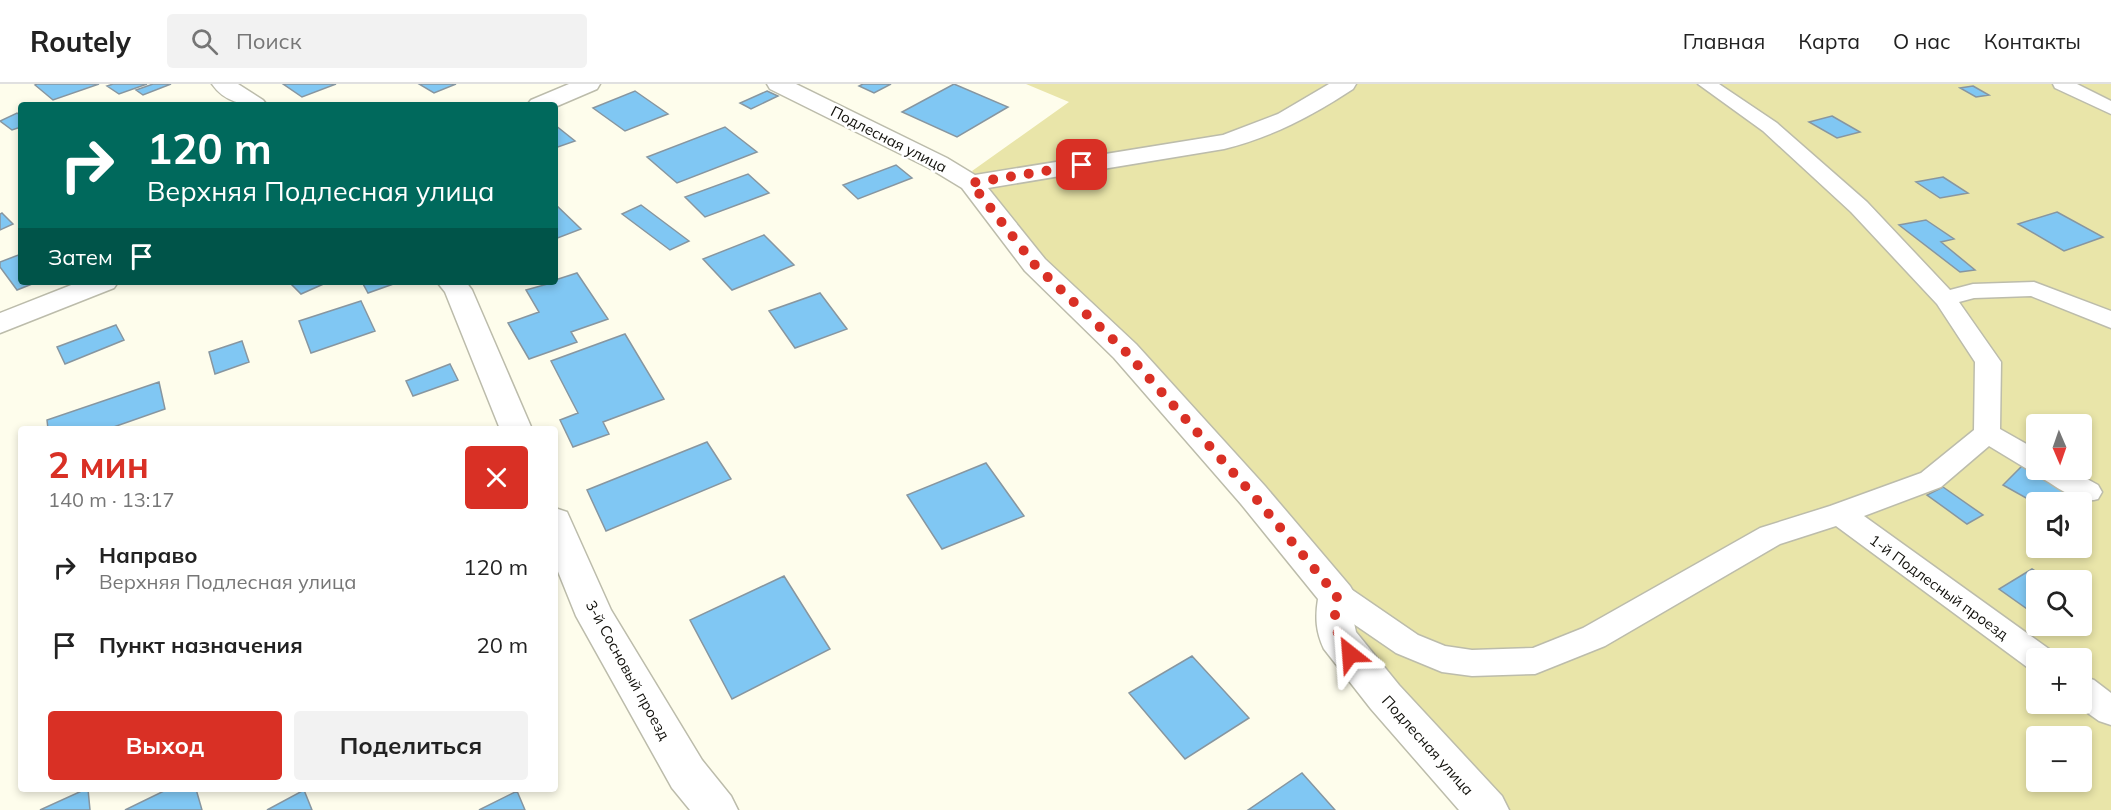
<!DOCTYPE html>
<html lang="ru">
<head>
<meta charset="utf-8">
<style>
  :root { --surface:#fff; --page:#f2f2f2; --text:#222; --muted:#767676; --line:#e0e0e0; --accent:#d93025 }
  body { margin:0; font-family:Mulish,sans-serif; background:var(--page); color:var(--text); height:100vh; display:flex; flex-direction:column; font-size:22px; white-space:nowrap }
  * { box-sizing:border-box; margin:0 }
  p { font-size:20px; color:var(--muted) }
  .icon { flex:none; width:33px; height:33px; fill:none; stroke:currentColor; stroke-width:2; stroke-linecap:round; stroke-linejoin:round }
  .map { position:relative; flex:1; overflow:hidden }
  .details { position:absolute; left:18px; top:342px; width:540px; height:366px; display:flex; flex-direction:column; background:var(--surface); border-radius:6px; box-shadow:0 3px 9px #0003 }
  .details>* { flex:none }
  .top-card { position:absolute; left:18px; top:18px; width:540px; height:183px; border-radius:6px; box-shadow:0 3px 9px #0003; background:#00695c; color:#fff; overflow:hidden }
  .needle { width:39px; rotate:178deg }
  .controls { position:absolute; left:2026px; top:330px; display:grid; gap:12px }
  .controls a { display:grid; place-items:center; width:66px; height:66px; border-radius:6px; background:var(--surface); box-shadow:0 3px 9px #0003; font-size:30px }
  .pin { position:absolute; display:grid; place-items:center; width:51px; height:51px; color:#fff; margin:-26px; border-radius:12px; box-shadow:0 3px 9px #0006 }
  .me { position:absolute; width:66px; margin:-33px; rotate:332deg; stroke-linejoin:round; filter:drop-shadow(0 0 4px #0008) }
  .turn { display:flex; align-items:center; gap:21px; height:126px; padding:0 30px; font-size:27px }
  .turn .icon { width:78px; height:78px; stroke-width:2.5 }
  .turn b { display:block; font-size:42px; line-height:51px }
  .then { display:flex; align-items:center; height:57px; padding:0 30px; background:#0003; gap:12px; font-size:22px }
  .round { display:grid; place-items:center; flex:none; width:63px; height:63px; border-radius:6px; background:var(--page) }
  .overview { display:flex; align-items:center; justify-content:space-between; height:102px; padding:0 30px }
  h1 { font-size:36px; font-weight:700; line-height:45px; color:var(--accent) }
  .button { display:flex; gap:12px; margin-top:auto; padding:12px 30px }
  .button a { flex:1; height:69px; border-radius:6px; background:var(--accent); color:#fff; font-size:24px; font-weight:700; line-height:69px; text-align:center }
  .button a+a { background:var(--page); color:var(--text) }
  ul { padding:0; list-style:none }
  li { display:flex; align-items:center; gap:18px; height:78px; padding:0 30px }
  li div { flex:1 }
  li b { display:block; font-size:22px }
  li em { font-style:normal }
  header { display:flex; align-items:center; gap:36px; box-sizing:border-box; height:84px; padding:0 30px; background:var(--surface); border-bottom:2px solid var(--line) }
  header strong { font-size:28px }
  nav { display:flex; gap:33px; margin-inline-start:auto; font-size:21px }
  .search { width:420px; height:54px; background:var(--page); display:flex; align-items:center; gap:15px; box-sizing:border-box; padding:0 21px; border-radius:6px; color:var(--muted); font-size:22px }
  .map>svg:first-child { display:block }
  .green { fill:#e9e5a9; fill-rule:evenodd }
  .building { fill:#80c7f3; stroke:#8796a0; stroke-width:1.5 }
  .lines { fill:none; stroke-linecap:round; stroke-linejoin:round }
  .service-casing { stroke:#bcbcab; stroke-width:3 }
  .minor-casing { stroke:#bcbcab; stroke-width:3 }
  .service { fill:#fff; fill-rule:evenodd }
  .minor { fill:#fff; fill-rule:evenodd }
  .route { stroke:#d93025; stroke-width:10; stroke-dasharray:0 18 }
  .labels { text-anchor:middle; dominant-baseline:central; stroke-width:5; stroke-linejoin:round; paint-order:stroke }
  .street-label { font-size:15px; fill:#11100b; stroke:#fff }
</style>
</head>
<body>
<header>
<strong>Routely</strong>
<div class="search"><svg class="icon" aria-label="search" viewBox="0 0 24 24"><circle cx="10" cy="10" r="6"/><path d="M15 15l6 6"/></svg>Поиск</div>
<nav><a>Главная</a><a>Карта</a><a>О нас</a><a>Контакты</a></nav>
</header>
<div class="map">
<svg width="2111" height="726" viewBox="0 0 2111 726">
  <rect width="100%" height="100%" fill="#fefdec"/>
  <path class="green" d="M1026,0H2111V726H1506L1455,682L1020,143L972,87L1069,18ZM2037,340H2082V386H2037ZM2037,418H2082V464H2037ZM2037,496H2082V542H2037ZM2037,574H2082V620H2037ZM2037,652H2082V698H2037Z"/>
  <path class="building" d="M99,0L53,16L35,1L37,0Z
    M113,0H147L119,10L107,2Z
    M153,0H171L143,11L136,6Z
    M283,0H336L302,13Z
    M419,0H456L434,9Z
    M863,0H891L874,9L859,2Z
    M954,0L1008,23L957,53L902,28Z
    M1973,2L1989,11L1976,13L1960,4Z
    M635,7L668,30L625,47L593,24Z
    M767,7L778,12L751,25L740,19Z
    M17,29L21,32V43L12,46L0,37Z
    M1832,32L1860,48L1837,54L1809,38Z
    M555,41L575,57L555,64Z
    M725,43L757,68L677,99L647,73Z
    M896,81L912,94L858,115L843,101Z
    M748,90L769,109L705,133L685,113Z
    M1943,93L1968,109L1940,114L1916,98Z
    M555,120L581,145L555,155Z
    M641,121L689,157L670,166L622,130Z
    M2057,128L2103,153L2064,167L2018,140Z
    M2,129L13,140L0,146V130Z
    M1926,136L1954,155L1941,158L1975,186L1960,188L1899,141Z
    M764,151L794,181L732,206L703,175Z
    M21,170V198H37L17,206L0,183V178Z
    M577,189L608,235L571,248L577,258L529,275L508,239L539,228L526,206L555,198V196Z
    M289,198H328L301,210Z
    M362,198H399L368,209Z
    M820,209L847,245L795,264L769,227Z
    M361,217L375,247L311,269L299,237Z
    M116,241L124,256L65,280L57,263Z
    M625,250L664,315L603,338L609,350L573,363L560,336L578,329L551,277Z
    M242,257L249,278L215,290L209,268Z
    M450,280L458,296L413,312L406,297Z
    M159,298L165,325L108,345H48L47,336Z
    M707,358L731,395L606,447L587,406Z
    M986,379L1024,432L942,465L907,411Z
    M2025,379L2072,404L2058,418L2037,420L2003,401Z
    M1943,403L1983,431L1967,440L1927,411Z
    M2032,485L2049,496H2037V532L1999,505Z
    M784,492L830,565L732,615L690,536Z
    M1192,572L1249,634L1185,675L1129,609Z
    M1302,689L1335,726H1248Z
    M86,705H88L90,726H40Z
    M168,705H196L202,726H125Z
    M304,706L312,726H267Z
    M517,707L525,726H479Z"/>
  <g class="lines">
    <defs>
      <path id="service" d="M1698,0H1719L1777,39L1867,118L1950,206L1973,200L2034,198L2111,227V244L2031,212L1974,214L1959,218L2001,278L2000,345L2037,366V386H2071L2098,401L2102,408L2098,415C2078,421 2058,403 2040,393L2037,388L2027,385L1989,362L1941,403L1864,432L2049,565L2054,574H2037V587L2027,583L1836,442L1780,460L1605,562L1535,590L1472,592L1442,588L1396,569L1326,521L1322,512L1326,503L1337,500L1348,503L1418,551L1445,562L1472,566L1533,564L1583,544L1760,444L1830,422L1921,389L1974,346L1975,278L1937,220L1851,128L1763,47Z
        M2053,0H2077L2111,17V30L2055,4Z
        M2082,592L2094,596L2111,609V641L2099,637L2075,620H2082Z"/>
      <path id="minor" d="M212,0H238L263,16L267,21C245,21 226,20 212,0Z
        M569,0H600L597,5L555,23L527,21L531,16Z
        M767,0H796L947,74L975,91L1223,51L1278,30L1329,0H1356L1353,5C1312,32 1272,53 1224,65L988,104L1045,175L1136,260L1265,402L1350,502L1356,512L1353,534L1356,548L1399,601L1502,712L1509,726H1459L1371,625L1324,565C1316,548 1315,534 1318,515L1241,420L1114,274L1025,187L962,104L929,84L770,5Z
        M79,198H118L114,204L0,249V229Z
        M437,198H466L472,206L532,345H500L445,208Z
        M555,424L567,428L611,526L702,676L731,712L738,726H690L672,704L576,532L555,480Z"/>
    </defs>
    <use href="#service" class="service-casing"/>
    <use href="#minor" class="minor-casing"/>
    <use href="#service" class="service"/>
    <use href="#minor" class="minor"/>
  </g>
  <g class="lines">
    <path class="route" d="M1082,81L971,99L1035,181L1125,267L1253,411L1337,512C1333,538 1334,548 1350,570"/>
  </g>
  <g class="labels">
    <g class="street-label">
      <text transform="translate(889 55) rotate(27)">Подлесная улица</text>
      <text transform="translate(1939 503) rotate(36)">1-й Подлесный проезд</text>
      <text transform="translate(628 586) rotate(61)">3-й Сосновый проезд</text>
      <text transform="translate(1428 661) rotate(48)">Подлесная улица</text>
    </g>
  </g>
</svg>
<div class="controls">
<a><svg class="needle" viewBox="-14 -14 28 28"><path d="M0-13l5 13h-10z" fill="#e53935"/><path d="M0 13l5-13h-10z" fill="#767676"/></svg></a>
<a><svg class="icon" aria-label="sound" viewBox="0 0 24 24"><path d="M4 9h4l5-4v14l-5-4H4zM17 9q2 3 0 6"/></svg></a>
<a><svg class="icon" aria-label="search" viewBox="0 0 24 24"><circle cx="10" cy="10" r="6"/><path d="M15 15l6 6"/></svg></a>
<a>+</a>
<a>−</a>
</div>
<div class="pin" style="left:1082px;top:81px;background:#d93025"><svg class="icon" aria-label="arrive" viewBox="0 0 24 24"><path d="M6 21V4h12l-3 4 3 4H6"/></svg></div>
<svg class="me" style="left:1350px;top:570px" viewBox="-20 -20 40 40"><path d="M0-17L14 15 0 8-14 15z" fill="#d93025" stroke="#fff" stroke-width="4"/></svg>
<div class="top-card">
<div class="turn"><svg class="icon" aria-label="right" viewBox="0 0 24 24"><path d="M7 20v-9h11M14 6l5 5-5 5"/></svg><div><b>120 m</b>Верхняя Подлесная улица</div></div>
<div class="then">Затем<svg class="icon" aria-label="arrive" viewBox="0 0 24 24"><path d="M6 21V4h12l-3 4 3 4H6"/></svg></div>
</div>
<section class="details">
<div class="overview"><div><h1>2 мин</h1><p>140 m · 13:17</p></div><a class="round" style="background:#d93025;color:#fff"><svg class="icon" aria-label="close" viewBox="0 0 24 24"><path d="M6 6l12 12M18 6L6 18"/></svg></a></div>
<ul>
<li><svg class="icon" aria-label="right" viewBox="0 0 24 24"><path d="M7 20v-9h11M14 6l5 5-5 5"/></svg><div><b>Направо</b><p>Верхняя Подлесная улица</p></div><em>120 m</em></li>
<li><svg class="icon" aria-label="arrive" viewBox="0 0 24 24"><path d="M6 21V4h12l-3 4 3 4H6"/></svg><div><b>Пункт назначения</b></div><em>20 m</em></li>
</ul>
<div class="button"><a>Выход</a><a>Поделиться</a></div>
</section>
</div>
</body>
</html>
